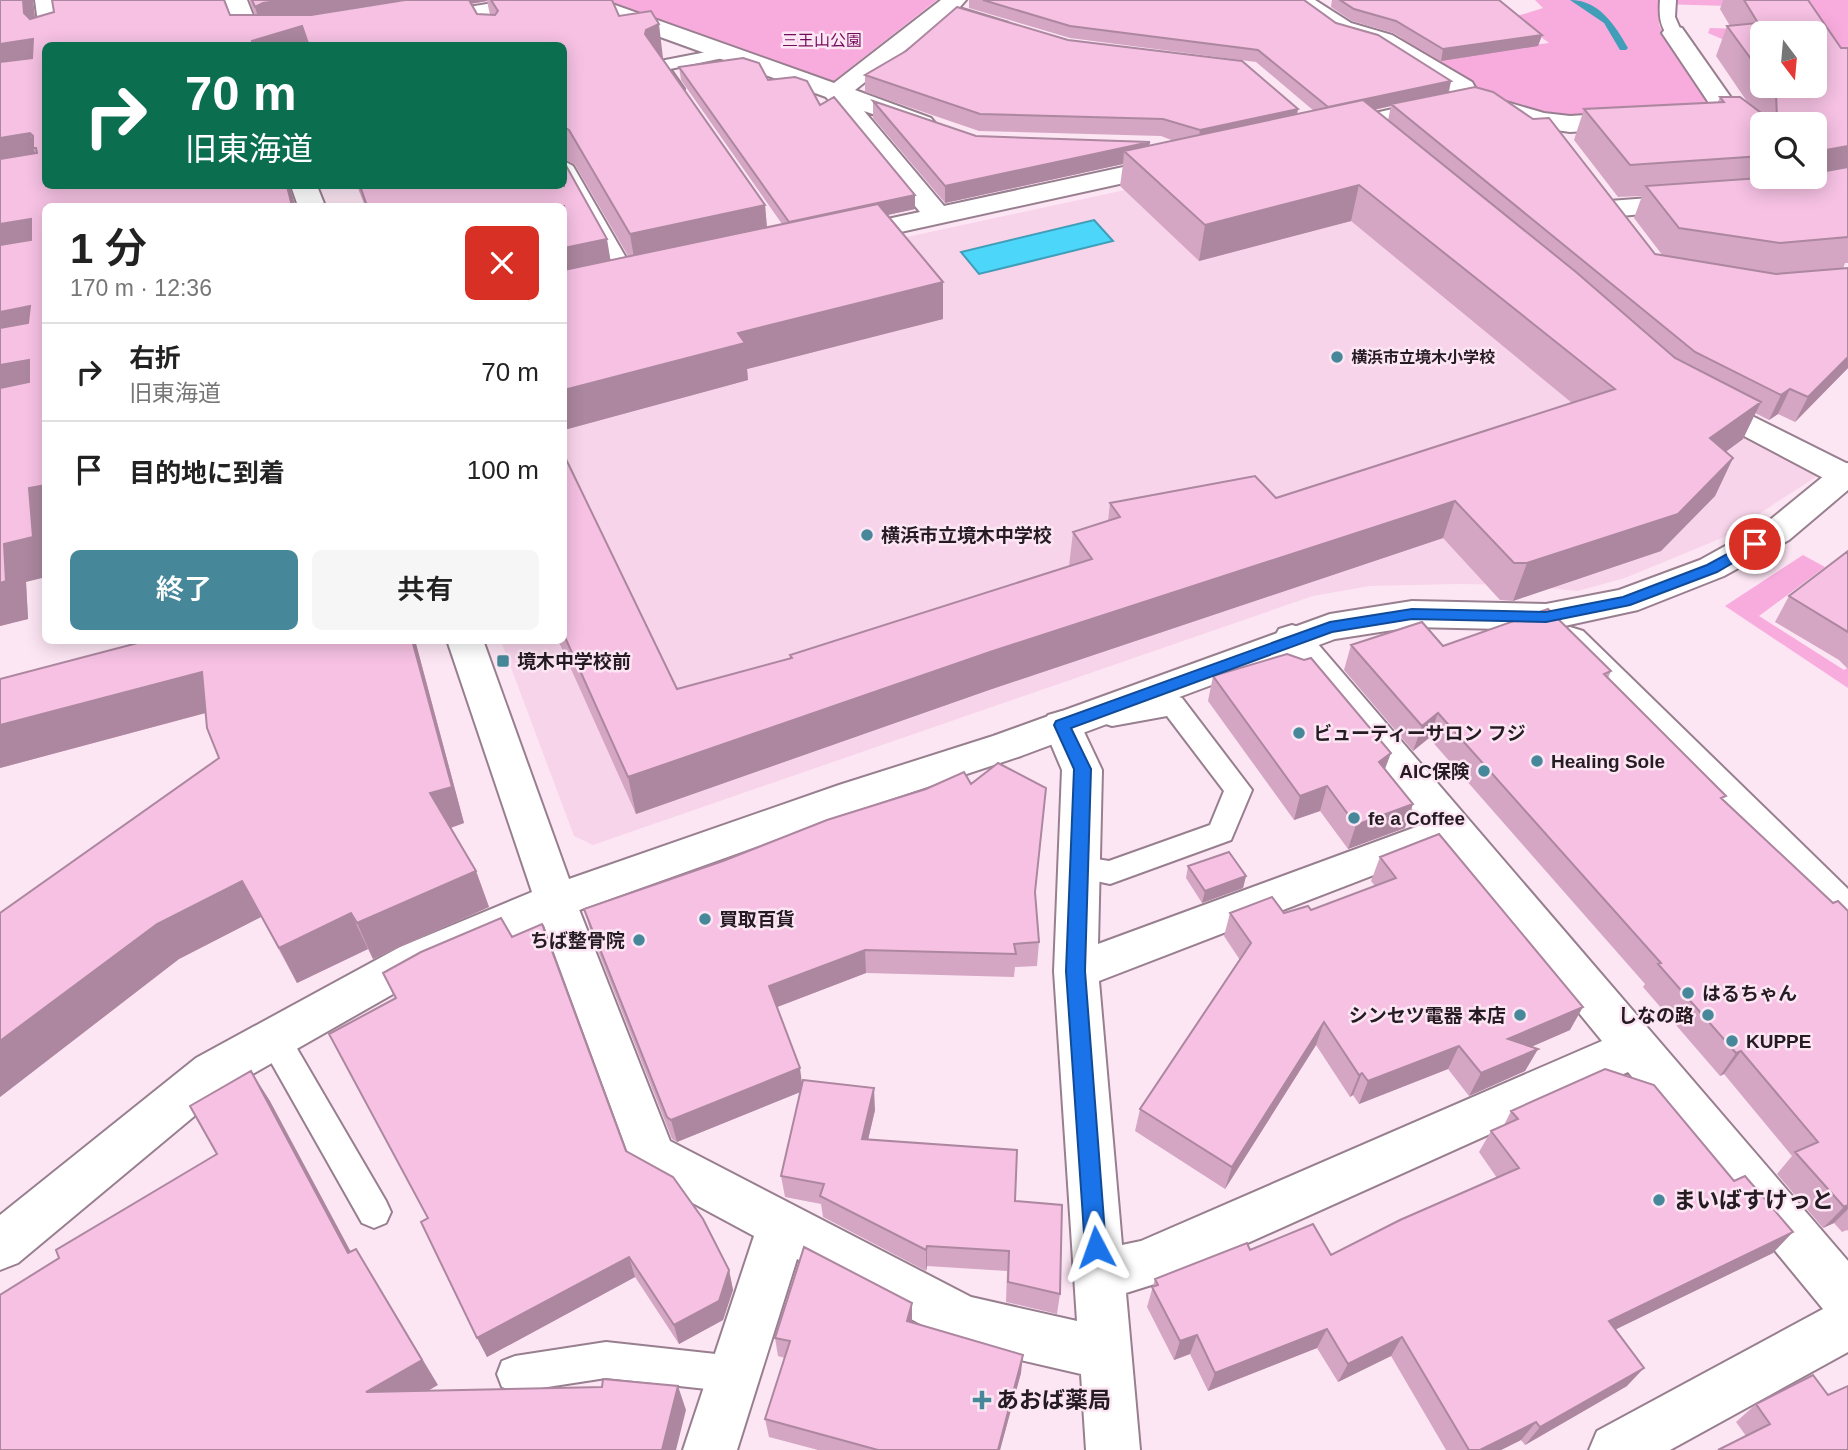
<!DOCTYPE html>
<html lang="ja">
<head>
<meta charset="utf-8">
<style>
  :root { --surface:#fff; --page:#f6f6f6; --text:#222; --muted:#767676; --line:#e0e0e0; --accent:#46889a }
  body { margin:0; font-family:Helvetica,"Noto Sans JP",sans-serif; background:var(--page); color:var(--text); height:100vh; display:flex; flex-direction:column; font-size:26px; white-space:nowrap }
  * { box-sizing:border-box; margin:0 }
  p { font-size:23px; color:var(--muted) }
  .icon { flex:none; width:38px; height:38px; fill:none; stroke:currentColor; stroke-width:2; stroke-linecap:round; stroke-linejoin:round }
  .map { position:relative; flex:1; overflow:hidden }
  .panel { position:absolute; left:42px; top:203px; width:525px; height:441px; display:flex; flex-direction:column; background:var(--surface); border-radius:10px; box-shadow:0 4px 18px #0003 }
  .panel>* { flex:none }
  .guide { position:absolute; left:42px; top:42px; width:525px; height:147px; border-radius:10px; box-shadow:0 4px 18px #0003; background:#0b6e4f; color:#fff; overflow:hidden }
  .needle { width:46px; rotate:164deg }
  .fabs { position:absolute; left:1750px; top:21px; display:grid; gap:14px }
  .fabs a { display:grid; place-items:center; width:77px; height:77px; border-radius:10px; background:var(--surface); box-shadow:0 4px 18px #0003; font-size:35px }
  .pin { position:absolute; display:grid; place-items:center; width:60px; height:60px; color:#fff; margin:-30px; border:4px solid #fff; border-radius:50%; box-shadow:0 2px 7px #0007 }
  .me { position:absolute; width:77px; margin:-38px; rotate:356deg; stroke-linejoin:round; filter:drop-shadow(0 0 5px #0008) }
  .turn { display:flex; align-items:center; gap:24px; height:147px; padding:0 28px; font-size:32px }
  .turn .icon { width:91px; height:91px; stroke-width:2.5 }
  .turn b { display:block; font-size:49px; line-height:60px }
  .round { display:grid; place-items:center; flex:none; width:74px; height:74px; border-radius:10px; background:var(--page) }
  .headline { display:flex; align-items:center; justify-content:space-between; height:119px; padding:0 28px }
  h1 { font-size:42px; font-weight:600; line-height:52px }
  .action { display:flex; gap:14px; margin-top:auto; padding:14px 28px }
  .action a { flex:1; height:80px; border-radius:10px; background:var(--accent); color:#fff; font-size:28px; font-weight:600; line-height:80px; text-align:center }
  .action a+a { background:var(--page); color:var(--text) }
  ul { padding:0; list-style:none }
  li { display:flex; align-items:center; gap:21px; height:98px; padding:0 28px; border-top:2px solid var(--line) }
  li div { flex:1 }
  li b { display:block; font-size:26px }
  li em { font-style:normal }
  .map>svg:first-child { display:block }
  .built { fill:#f8d4ea }
  .green { fill:#f8acdd }
  .water { fill:#4cd6f9; stroke:#409eb8; stroke-width:2 }
  .lines { fill:none; stroke-linecap:round; stroke-linejoin:round }
  .stream { fill:#409eb8; fill-rule:evenodd }
  .lane-casing { stroke:#987f8f; stroke-width:4 }
  .street-casing { stroke:#987f8f; stroke-width:4 }
  .secondary-casing { stroke:#987f8f; stroke-width:4 }
  .lane { fill:#fff; fill-rule:evenodd }
  .street { fill:#fff; fill-rule:evenodd }
  .secondary { fill:#fff; fill-rule:evenodd }
  .wall { fill:#d4a6c3; fill-rule:evenodd }
  .shaded-wall { fill:#ac879f }
  .building { fill:#f6c1e3; stroke:#ac879f; stroke-width:2 }
  .route { fill:#1a73e8; stroke:#114b97; stroke-width:2 }
  .poi-dot { fill:#46889a; stroke:#fde6f4; stroke-width:2.5 }
  .labels { text-anchor:middle; dominant-baseline:central; stroke-width:5; stroke-linejoin:round; paint-order:stroke }
  .far-park-label { font-size:16px; fill:#730b5b; stroke:#fde6f4 }
  .far-poi-label { font-size:16px; font-weight:bold; fill:#251b22; stroke:#fde6f4; text-anchor:start }
  .poi-label { font-size:19px; font-weight:bold; fill:#251b22; stroke:#fde6f4; text-anchor:start }
  .near-poi-label { font-size:23px; font-weight:bold; fill:#251b22; stroke:#fde6f4; text-anchor:start }
</style>
</head>
<body>
<div class="map">
<svg width="1848" height="1450" viewBox="0 0 1848 1450">
  <rect width="100%" height="100%" fill="#fde6f4"/>
  <path class="built" d="M1361,139L1822,473L1722,538L1625,578L1578,591L1516,585L1459,584L1370,586L1313,596L593,845L574,836L501,641L564,640V311Z"/>
  <path class="green" d="M593,0H937L831,83Z
    M1535,0H1848V56L1815,33H1762L1756,54L1708,33L1710,28L1810,31L1798,8L1659,4V25L1684,68L1711,99L1701,106L1567,116L1502,103L1398,41L1408,33L1482,52L1549,43L1514,17L1543,8Z
    M1803,555L1825,567L1759,616L1844,670L1848,668V688L1725,606Z"/>
  <path class="water" d="M1094,220L1113,241L979,274L961,252Z"/>
  <g class="lines">
    <path class="stream" d="M1570,0C1599,0 1615,25 1628,48L1626,50H1620L1604,23Z"/>
    <defs>
      <path id="lane" d="M1660,0H1676L1675,17L1682,33L1680,36L1674,38C1659,33 1659,13 1660,0Z
        M722,49L728,51V57L670,69L684,89L676,94L670,93L652,66L660,61Z
        M564,161L573,166L640,282L637,286H623L620,282L564,181Z
        M1173,695L1182,698L1252,790L1231,840L1110,884L1068,875L1064,867L1068,859L1078,856L1109,861L1210,825L1224,791L1167,716L1112,726L1103,723L1099,716L1103,709L1112,706Z
        M274,1024L285,1028L386,1201L391,1212L386,1223L374,1228L362,1223L263,1048L259,1038L263,1028Z
        M606,1342L734,1356L747,1361L752,1374L747,1387L734,1392L606,1378L515,1392L502,1387L497,1374L502,1361L515,1356Z"/>
      <path id="street" d="M35,0H57L65,46H46V51L41,46Z
        M225,0H247L265,46H241Z
        M512,0L553,2L542,9L425,28L417,26L413,21L417,16L425,14Z
        M569,0H601L834,83L941,0H966L959,8L1008,23L1012,28L1008,33L1000,35L946,18L855,90L931,118L935,123L931,128L922,131L864,111L944,206L1174,156L1183,158L1187,164L1183,170L1174,172L846,244L836,242L832,236L836,230L920,212L826,97L572,5Z
        M1289,0H1315L1351,23L1392,35L1472,82L1479,94L1544,113L1570,116L1632,112L1641,115L1645,120L1641,125L1632,128L1570,132L1542,128L1469,107L1335,137L1326,134L1322,129L1326,124L1455,95L1376,45L1335,33Z
        M1674,26L1682,28L1741,112L1737,117H1719L1715,112L1662,33L1666,28Z
        M1690,195L1700,197L1704,203L1700,209L1609,217L1599,215L1595,209L1599,203L1609,201Z
        M1704,392L1848,464V484L1831,482L1693,409L1688,402L1693,395Z
        M1292,625L1305,629L1848,1261V1352L1670,1450H1589L1597,1431L1823,1309L1628,1072L1161,1282L1126,1293L1140,1450H1086L1081,1374L964,1347L797,1259L737,1450H683L754,1236L635,1172L535,901L541,889L556,884L571,889L670,1141L971,1297L1077,1321L1054,971L1062,770L1043,725L1048,715L1062,711L1076,715L1102,770L1098,944L1424,824L1279,647L1274,638L1279,629ZM1444,848L1602,1041L1141,1241L1122,1245L1099,981Z
        M1570,627L1583,631L1848,889V934L1833,928L1557,649L1552,640L1557,631Z"/>
      <path id="secondary" d="M291,186H317L325,206H298Z
        M1848,463V490L1789,540L1724,576L1638,610L1546,630L1412,627L1335,639L1021,756L867,807L571,913L430,973L228,1088L18,1263L0,1270V1215L196,1058L400,947L532,892L447,640H483L569,879L839,785L993,736L1330,614L1412,601L1546,604L1619,590L1700,560L1765,524L1836,466Z"/>
    </defs>
    <use href="#lane" class="lane-casing"/>
    <use href="#street" class="street-casing"/>
    <use href="#secondary" class="secondary-casing"/>
    <use href="#lane" class="lane"/>
    <use href="#street" class="street"/>
    <use href="#secondary" class="secondary"/>
  </g>
  <path class="wall" d="M0,0H33L35,18L255,15L249,0H612L619,16L663,58H662L765,205L767,227L782,224L681,80L679,67L768,80L820,105L915,195V209L888,215L943,282V319L747,369L748,380L564,430V206H365L357,186H564L611,260L628,256L575,165L564,159V46H254L295,206H46L26,582L28,619L0,626ZM487,1L490,15L477,14L471,4Z
    M969,0H1304L1336,23L1451,81L1449,92L1655,254L1663,256L1634,218L1642,196L1618,197L1574,140L1584,109L1718,102L1720,97L1748,103L1716,56L1727,26H1730L1720,9L1723,0H1808L1841,48H1848V263H1845L1843,269L1848,268V368L1795,422L1778,414L1769,420L1755,413L1743,439L1725,452L1733,458L1715,496L1661,551L1513,601L1500,600L1443,538L989,690L636,814L558,640H564V455L677,689L790,658V655L1069,566L1073,532L1108,521L1110,503L1276,498L1572,403L1351,221L1199,261L1120,186L1123,164L945,203L873,118V101L976,136L1150,146L1174,141L1161,136L979,131L865,92V75L1298,109L1297,114L1314,111L1256,62L1070,38L969,8ZM1762,33L1815,86H1762ZM1391,106L1388,120L1374,110ZM1762,124H1815V177H1762Z
    M1332,0H1499L1542,35L1538,46L1441,61L1393,33L1352,21L1331,7Z
    M1848,551V669L1839,660L1775,622L1789,596Z
    M149,640H415L464,823L451,828L476,871L489,907L373,959L368,949L297,983L261,917L179,959L0,1097V913L219,758L206,713L0,768Z
    M1351,645L1443,646L1611,671L1608,678L1724,800L1833,903L1848,911V1231L1847,1230L1842,1232L1834,1223L1823,1228L1777,1174L1792,1156L1724,1074L1720,1076L1643,987L1645,984L1429,738L1413,751L1344,670Z
    M1213,676L1385,770L1405,828L1348,849L1320,811L1294,820L1208,701Z
    M1380,857L1570,1030L1531,1047L1538,1049L1525,1071L1469,1096L1448,1069L1359,1104L1353,1095L1350,1097L1316,1045L1225,1189L1135,1131L1140,1109L1240,960L1224,936L1230,913H1284L1311,910L1375,886L1371,881Z
    M1188,866L1246,876L1243,888L1202,903L1186,878Z
    M1035,894L1039,942L1037,966L1015,967L1014,977L866,973L777,1007L802,1083L875,1110L868,1140L1015,1201L1060,1294L1057,1314L1006,1302L1007,1271L927,1266L926,1271L823,1217L821,1204L785,1197L781,1176L800,1092L677,1142L672,1139L591,933L584,909Z
    M383,973L626,1151L729,1270L733,1290L723,1320L679,1344L635,1277L487,1357L428,1218L395,999Z
    M1511,1111L1773,1253L1616,1329L1627,1386L1525,1445L1521,1440L1501,1450H1446L1391,1356L1338,1382L1317,1348L1208,1391L1190,1354L1174,1360L1147,1307L1155,1279L1250,1250L1331,1255L1497,1178L1479,1152L1491,1131L1504,1125Z
    M912,1323L1021,1373L1000,1450H818L769,1437L765,1419L785,1358L778,1356L775,1338Z
    M1828,1395L1746,1436L1736,1422L1756,1404Z"/>
  <path class="shaded-wall" d="M23,0H33L38,46L24,13Z
    M284,0H487V1L304,31L302,26L308,46H254L252,41L264,37L255,7L263,3Z
    M659,24L663,58L651,64L645,34L646,30Z
    M1542,35L1538,46L1441,61L1443,49Z
    M33,39L46,68L0,79V44Z
    M1451,81L1448,94L1391,104V106L1326,120L1328,107Z
    M1298,109L1294,127L1197,148L1200,130Z
    M30,133L46,168L36,148H33L42,169L0,176V138Z
    M1150,142L1148,159L1124,151L1123,164L945,203V186Z
    M1848,146V175L1815,177V152Z
    M1359,185L1351,221L1199,261L1205,225Z
    M287,186H290L295,206H292Z
    M915,195V209L790,236L789,222Z
    M765,205L768,241L636,270L630,234Z
    M31,219L46,250L0,263V224Z
    M607,239L613,275L564,286V248Z
    M943,282V319L747,369L748,380L564,430V390L738,333Z
    M30,306L46,339L0,352V312Z
    M1848,357V368L1795,422L1808,397Z
    M29,360L46,393L0,406V365Z
    M1790,389L1778,414L1769,420L1781,395Z
    M1761,402L1743,439L1693,476L1710,438Z
    M1733,458L1715,496L1661,551L1513,601L1527,563Z
    M46,485V577L26,582L28,619L0,626V583L4,544L29,488Z
    M1455,501L1443,538L989,690L636,814L628,777L990,652Z
    M412,640H415L464,823L444,830L430,793Z
    M202,672L220,709L0,768V725Z
    M1438,713L1429,738L1413,751L1422,726Z
    M1391,753L1382,777L1379,762Z
    M1327,786L1320,811L1294,820L1300,796Z
    M1413,804L1405,828L1348,849L1356,825Z
    M476,871L489,907L373,959L357,923Z
    M1246,876L1243,888L1202,903L1205,891Z
    M242,881L261,917L179,959L0,1097V1041L157,924Z
    M351,913L368,949L297,983L279,948Z
    M865,950L866,973L772,1009L769,986Z
    M1583,1007L1570,1030L1496,1062L1508,1039Z
    M1324,1022L1316,1045L1225,1189L1232,1167Z
    M1459,1046L1448,1069L1359,1104L1368,1081Z
    M1538,1049L1525,1071L1469,1096L1481,1073Z
    M1741,1051L1724,1074L1720,1076L1736,1053Z
    M800,1068L803,1091L677,1142L671,1120Z
    M251,1071L270,1101L366,1280L348,1253Z
    M1362,1073L1353,1095L1350,1097L1359,1075Z
    M874,1088L875,1110L863,1161L862,1139Z
    M1848,1205V1209L1834,1223L1823,1228L1844,1207Z
    M1793,1232L1773,1253L1594,1340L1609,1321Z
    M927,1246V1266L926,1271V1250Z
    M356,1249L438,1385L384,1416L366,1392Z
    M629,1257L635,1277L487,1357L477,1338Z
    M729,1270L733,1290L723,1320L679,1344L674,1325Z
    M912,1303V1323L907,1321Z
    M1327,1329L1317,1348L1208,1391L1215,1373Z
    M1197,1335L1190,1354L1174,1360L1180,1341Z
    M1402,1337L1391,1356L1338,1382L1348,1364Z
    M1023,1355L1021,1373L1000,1450H998Z
    M1644,1368L1627,1386L1525,1445L1540,1427Z
    M678,1386L686,1410L676,1450H662Z
    M1536,1422L1521,1440L1501,1450H1480Z"/>
  <path class="building" d="M0,0H23L24,13L30,19L54,12L52,0H224L230,15H311L405,0H469L477,14L495,15L498,11L491,0H612L619,16L651,11L659,24L646,30L645,34L765,205L630,234L569,130L564,127V46H309L302,26L252,41L254,46H46V186H287L292,206H46V485L29,488L33,537L4,544L6,581L0,583V388L29,382V360L0,365V328L28,323L30,306L0,312V245L31,240V219L0,224V159L37,153L36,148H33V136L30,133L0,138V62L32,58L33,39L0,44Z
    M252,0H284L263,3L255,7Z
    M983,0H1304L1336,23L1378,35L1451,81L1328,107L1258,50L1070,26Z
    M1340,0H1499L1542,35L1443,49L1396,21L1354,9Z
    M1744,0H1808L1841,48H1848V146L1815,152V124H1762V156L1630,165L1584,109L1724,102L1720,97H1740L1764,115L1777,118L1776,94L1771,86H1815V33H1762V74L1727,26L1758,23Z
    M957,7L1068,40L1242,61L1298,109L1200,130L1163,119L980,114L865,75L906,51Z
    M743,58L759,63L768,80L795,77L807,81L820,105L834,97L915,195L789,222L679,67Z
    M1475,87L1493,92L1533,119L1549,118L1655,254L1776,274L1848,268V357L1808,397L1790,389L1781,395L1695,352L1391,104Z
    M1363,100L1576,272L1675,358L1761,402L1710,438L1733,458L1678,514L1527,563H1514L1455,501L990,652L628,777L564,635V455L677,689L792,658L790,655L1092,559L1073,532L1120,517L1110,503L1255,476L1276,498L1615,389L1359,185L1205,225L1124,151Z
    M873,101L976,136L1150,142L945,186Z
    M564,162L607,239L564,248V206H367L360,186H564Z
    M1848,167V237L1780,243L1679,228L1646,186L1775,177H1815V173Z
    M878,204L943,282L738,333L745,343L564,390V270Z
    M1848,551V632L1789,596Z
    M1548,609L1611,671L1604,674L1726,796L1721,798L1833,903L1838,901L1848,911V1205L1844,1207L1795,1152L1818,1142L1741,1051L1736,1053L1658,964L1661,963L1438,713L1422,726L1351,645L1422,622L1443,646Z
    M149,640H412L452,787L430,793L476,871L357,923L351,913L279,948L242,881L157,924L0,1041V913L219,758L207,728L202,672L0,725V679Z
    M1287,654L1304,660L1311,658L1391,753L1379,762L1413,804L1356,825L1327,786L1300,796L1213,676Z
    M998,763L1046,788L1035,892L1039,942L1014,944L1016,954L865,950L769,986L800,1068L671,1120L667,1117L584,909L723,861L827,820L926,789L964,772L971,784Z
    M1439,834L1583,1007L1508,1039L1538,1049L1481,1073L1459,1046L1368,1081L1362,1073L1359,1075L1324,1022L1232,1167L1140,1109L1251,943L1230,913L1272,897L1284,913L1308,906L1311,910L1396,878L1380,857Z
    M1229,852L1246,876L1205,891L1188,866Z
    M501,918L512,937L542,924L626,1151L673,1177L703,1219L729,1270L719,1301L674,1325L629,1257L477,1338L421,1222L428,1218L329,1034L396,998L383,973L421,952Z
    M1605,1069L1654,1085L1734,1181L1745,1176L1793,1232L1609,1321L1644,1368L1540,1427L1536,1422L1480,1450H1469L1402,1337L1348,1364L1327,1329L1215,1373L1197,1335L1180,1341L1152,1287L1158,1285L1155,1279L1247,1243L1250,1250L1313,1224L1331,1255L1400,1220L1519,1168L1491,1131L1518,1119L1511,1111Z
    M251,1071L348,1253L356,1249L422,1360L366,1392L602,1387L603,1379L678,1386L662,1450H0V1295L59,1258L56,1250L217,1154L190,1106Z
    M803,1080L874,1088L862,1139L1017,1150L1015,1201L1062,1205L1060,1294L1008,1282L1009,1251L927,1246L926,1250L820,1196L824,1184L781,1176Z
    M804,1247L912,1303L907,1321L1023,1355L998,1450H878L765,1419L790,1341L775,1338Z
    M1813,1375L1828,1395L1848,1386V1450H1718L1770,1424L1756,1404Z"/>
  <path class="route" d="M1755,539L1760,541V547L1717,572L1630,605L1546,622L1412,619L1332,632L1071,728L1091,769L1085,971L1106,1247L1103,1254L1096,1257L1088,1254L1085,1247L1066,971L1074,769L1054,725L1056,721L1330,622L1412,609L1546,612L1623,597L1707,565Z"/>
  <g class="poi-dot">
    <circle cx="1337" cy="357" r="7"/>
    <circle cx="867" cy="535" r="7"/>
    <rect x="496" y="654" width="14" height="14" rx="3.5"/>
    <circle cx="1299" cy="733" r="7"/>
    <circle cx="1537" cy="761" r="7"/>
    <circle cx="1484" cy="771" r="7"/>
    <circle cx="1354" cy="818" r="7"/>
    <circle cx="705" cy="919" r="7"/>
    <circle cx="639" cy="940" r="7"/>
    <circle cx="1688" cy="993" r="7"/>
    <circle cx="1520" cy="1015" r="7"/>
    <circle cx="1708" cy="1015" r="7"/>
    <circle cx="1732" cy="1041" r="7"/>
    <circle cx="1659" cy="1200" r="7"/>
    <path d="M978.5 1389.5h7v7h7v7h-7v7h-7v-7h-7v-7h7z"/>
  </g>
  <g class="labels">
    <g class="far-park-label">
      <text x="822" y="40">三王山公園</text>
    </g>
    <g class="far-poi-label">
      <text x="1351" y="357">横浜市立境木小学校</text>
    </g>
    <g class="poi-label">
      <text x="881" y="535">横浜市立境木中学校</text>
      <text x="517" y="661">境木中学校前</text>
      <text x="1313" y="733">ビューティーサロン フジ</text>
      <text x="1551" y="761">Healing Sole</text>
      <text x="1470" y="771" text-anchor="end">AIC保険</text>
      <text x="1368" y="818">fe a Coffee</text>
      <text x="719" y="919">買取百貨</text>
      <text x="625" y="940" text-anchor="end">ちば整骨院</text>
      <text x="1702" y="993">はるちゃん</text>
      <text x="1506" y="1015" text-anchor="end">シンセツ電器 本店</text>
      <text x="1694" y="1015" text-anchor="end">しなの路</text>
      <text x="1746" y="1041">KUPPE</text>
    </g>
    <g class="near-poi-label">
      <text x="1673" y="1200">まいばすけっと</text>
      <text x="996" y="1400">あおば薬局</text>
    </g>
  </g>
</svg>
<div class="fabs">
<a><svg class="needle" viewBox="-14 -14 28 28"><path d="M0-13l5 13h-10z" fill="#e53935"/><path d="M0 13l5-13h-10z" fill="#767676"/></svg></a>
<a><svg class="icon" aria-label="search" viewBox="0 0 24 24"><circle cx="10" cy="10" r="6"/><path d="M15 15l6 6"/></svg></a>
</div>
<div class="pin" style="left:1755px;top:544px;background:#d93025"><svg class="icon" aria-label="arrive" viewBox="0 0 24 24"><path d="M6 21V4h12l-3 4 3 4H6"/></svg></div>
<svg class="me" style="left:1096px;top:1247px" viewBox="-20 -20 40 40"><path d="M0-17L14 15 0 8-14 15z" fill="#1a73e8" stroke="#fff" stroke-width="4"/></svg>
<div class="guide">
<div class="turn"><svg class="icon" aria-label="right" viewBox="0 0 24 24"><path d="M7 20v-9h11M14 6l5 5-5 5"/></svg><div><b>70 m</b>旧東海道</div></div>
</div>
<section class="panel">
<div class="headline"><div><h1>1 分</h1><p>170 m · 12:36</p></div><a class="round" style="background:#d93025;color:#fff"><svg class="icon" aria-label="close" viewBox="0 0 24 24"><path d="M6 6l12 12M18 6L6 18"/></svg></a></div>
<ul>
<li><svg class="icon" aria-label="right" viewBox="0 0 24 24"><path d="M7 20v-9h11M14 6l5 5-5 5"/></svg><div><b>右折</b><p>旧東海道</p></div><em>70 m</em></li>
<li><svg class="icon" aria-label="arrive" viewBox="0 0 24 24"><path d="M6 21V4h12l-3 4 3 4H6"/></svg><div><b>目的地に到着</b></div><em>100 m</em></li>
</ul>
<div class="action"><a>終了</a><a>共有</a></div>
</section>
</div>
</body>
</html>
